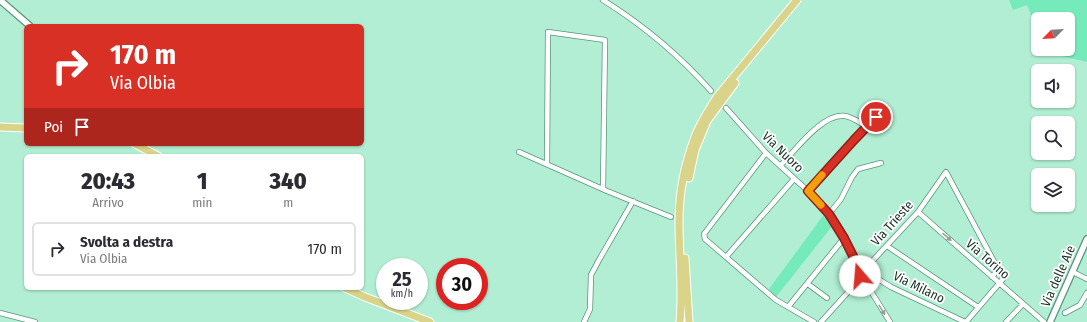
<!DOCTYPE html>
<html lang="it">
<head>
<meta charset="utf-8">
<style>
  :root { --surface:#fff; --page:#f2f2f3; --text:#2b2b33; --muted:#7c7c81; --line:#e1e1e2 }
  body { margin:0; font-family:"Fira Sans Condensed",sans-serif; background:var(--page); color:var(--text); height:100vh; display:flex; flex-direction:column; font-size:15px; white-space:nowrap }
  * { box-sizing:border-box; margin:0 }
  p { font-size:13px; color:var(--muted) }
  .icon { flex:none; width:22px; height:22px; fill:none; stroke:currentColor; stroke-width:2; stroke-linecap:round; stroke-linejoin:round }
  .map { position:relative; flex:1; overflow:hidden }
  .sheet { position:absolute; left:24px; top:154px; width:340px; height:136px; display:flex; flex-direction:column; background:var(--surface); border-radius:6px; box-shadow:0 1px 3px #0004 }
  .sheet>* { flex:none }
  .hud { position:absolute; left:24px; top:24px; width:340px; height:122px; border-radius:6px; box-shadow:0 1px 3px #0004; background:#d93025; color:#fff; overflow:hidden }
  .needle { width:26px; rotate:246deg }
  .tools { position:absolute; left:1031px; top:12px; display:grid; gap:8px }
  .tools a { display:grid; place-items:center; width:44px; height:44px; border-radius:6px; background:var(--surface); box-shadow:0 1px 3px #0004; font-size:20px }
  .speed { position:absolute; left:376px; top:258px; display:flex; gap:8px; font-size:20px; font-weight:700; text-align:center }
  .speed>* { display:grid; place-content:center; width:52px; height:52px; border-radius:50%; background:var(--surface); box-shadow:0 1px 3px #0004; line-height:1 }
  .speed small { font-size:10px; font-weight:400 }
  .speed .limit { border:6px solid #d22; background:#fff; color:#111 }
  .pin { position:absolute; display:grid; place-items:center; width:34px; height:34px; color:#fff; margin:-17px; border:2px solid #fff; border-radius:50%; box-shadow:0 1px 4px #0007 }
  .me { position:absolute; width:44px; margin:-22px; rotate:342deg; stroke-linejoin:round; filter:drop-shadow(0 0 3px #0008) }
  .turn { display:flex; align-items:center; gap:14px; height:84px; padding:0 20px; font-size:18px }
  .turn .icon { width:52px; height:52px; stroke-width:2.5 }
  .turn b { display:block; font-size:28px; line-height:34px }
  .then { display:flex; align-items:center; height:38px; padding:0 20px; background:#0003; gap:8px; font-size:15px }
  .eta { display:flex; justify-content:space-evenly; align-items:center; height:68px; text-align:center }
  .eta b { font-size:24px; font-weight:800; line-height:28px }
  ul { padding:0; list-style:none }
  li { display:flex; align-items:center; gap:12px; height:54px; margin:0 8px 6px; padding:0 12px; border:2px solid var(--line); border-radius:6px }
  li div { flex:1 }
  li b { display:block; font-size:15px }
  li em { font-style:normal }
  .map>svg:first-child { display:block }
  .green { fill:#75ebbc }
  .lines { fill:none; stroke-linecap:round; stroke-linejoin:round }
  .minor-casing { stroke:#5a947c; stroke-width:6 }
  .tertiary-casing { stroke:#5a947c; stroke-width:8 }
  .primary-casing { stroke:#fff; stroke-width:9 }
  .minor { stroke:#fff; stroke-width:4.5 }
  .tertiary { stroke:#fff; stroke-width:5.5 }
  .primary { stroke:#d9d489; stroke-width:7 }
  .oneway { fill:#97a29d }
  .route-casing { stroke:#8d1f18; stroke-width:10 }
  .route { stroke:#d93025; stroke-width:7 }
  .slow { stroke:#f59e0b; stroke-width:7 }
  .labels { text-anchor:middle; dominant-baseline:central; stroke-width:3.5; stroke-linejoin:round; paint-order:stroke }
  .street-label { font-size:13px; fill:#183026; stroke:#fff }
</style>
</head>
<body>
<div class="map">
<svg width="1087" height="322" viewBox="0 0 1087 322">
  <rect width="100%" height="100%" fill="#b1eed3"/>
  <path class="green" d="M1009,0H1087V62L1046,52L1044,49H1068V19H1038V33L1027,5L1013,10Z
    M825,213L833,225L776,297L769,289Z"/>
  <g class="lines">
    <defs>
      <path id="minor" d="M603,0C643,25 680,56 711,91
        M726,108L766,153L808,191L829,214L844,238L869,288L890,322
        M519,152L607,191L671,217
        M766,153L704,234L705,239L776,300L814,322
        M547,164L548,32L605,40L603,189
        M780,166C795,151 822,113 845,116C853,117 860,123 867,127
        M808,191L854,140L876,117
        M918,212L1044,322
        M829,214L841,199L852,177L858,169L881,163
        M887,246L978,307
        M726,257L794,179
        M864,270L891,287L965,322
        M1073,272L1087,279
        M808,284L827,298
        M788,307L844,238
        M0,313L35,322
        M1065,313L1080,305L1087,293
        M584,322L590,309L591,275L599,260L633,201
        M821,322L859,280L864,270L918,212L946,172L998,269
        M966,322L1003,279L1002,273L998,269L992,277
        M1006,322L1023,304"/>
      <path id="tertiary" d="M0,0L30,26
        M1050,322L1087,239"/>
      <path id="primary" d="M0,127L26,128
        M135,144L158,156
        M689,178L695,150L707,121L735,83
        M685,258L689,322
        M345,288L365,297L430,322
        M680,322C683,288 679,255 679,221C679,194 685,163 695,137C700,123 709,110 717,97L797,0"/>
    </defs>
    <use href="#minor" class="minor-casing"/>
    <use href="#tertiary" class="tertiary-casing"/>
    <use href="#primary" class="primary-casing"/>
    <use href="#minor" class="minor"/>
    <use href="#tertiary" class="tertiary"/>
    <use href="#primary" class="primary"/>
  </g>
  <defs><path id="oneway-solid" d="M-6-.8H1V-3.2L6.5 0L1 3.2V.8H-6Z"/></defs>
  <g class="oneway">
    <use href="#oneway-solid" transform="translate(947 237) rotate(41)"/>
    <use href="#oneway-solid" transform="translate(882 310) rotate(59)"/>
  </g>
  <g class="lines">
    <defs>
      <path id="route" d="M860,276L862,272L860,270L844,238L829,214L808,191L854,140L876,117"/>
    </defs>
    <use href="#route" class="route-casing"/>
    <use href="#route" class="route"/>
    <path class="slow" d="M821,205L808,191L822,175"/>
  </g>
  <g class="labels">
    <g class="street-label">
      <text transform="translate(783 152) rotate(44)">Via Nuoro</text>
      <text transform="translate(892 223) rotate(-48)">Via Trieste</text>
      <text transform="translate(988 259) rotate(41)">Via Torino</text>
      <text transform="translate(1058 276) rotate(-66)">Via delle Aie</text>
      <text transform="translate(919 287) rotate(26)">Via Milano</text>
    </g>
  </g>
</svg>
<div class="tools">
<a><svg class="needle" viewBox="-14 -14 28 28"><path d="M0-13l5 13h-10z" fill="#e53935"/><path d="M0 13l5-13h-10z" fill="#7c7c81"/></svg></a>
<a><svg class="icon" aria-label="sound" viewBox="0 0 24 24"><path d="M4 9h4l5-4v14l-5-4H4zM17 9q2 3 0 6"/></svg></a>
<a><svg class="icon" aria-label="search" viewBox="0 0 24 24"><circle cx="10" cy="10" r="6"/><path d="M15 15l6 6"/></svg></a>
<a><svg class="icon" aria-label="layers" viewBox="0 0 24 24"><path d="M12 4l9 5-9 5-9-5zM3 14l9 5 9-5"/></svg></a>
</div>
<div class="speed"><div>25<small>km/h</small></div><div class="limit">30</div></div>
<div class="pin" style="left:876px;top:117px;background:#d93025"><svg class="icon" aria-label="arrive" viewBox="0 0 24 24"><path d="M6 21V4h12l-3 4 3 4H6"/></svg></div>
<svg class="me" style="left:860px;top:276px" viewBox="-20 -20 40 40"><circle r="19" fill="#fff"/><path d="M0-13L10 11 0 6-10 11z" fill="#d93025"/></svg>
<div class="hud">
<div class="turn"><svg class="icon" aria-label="right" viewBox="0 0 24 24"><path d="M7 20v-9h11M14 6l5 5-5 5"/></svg><div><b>170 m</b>Via Olbia</div></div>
<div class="then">Poi<svg class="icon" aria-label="arrive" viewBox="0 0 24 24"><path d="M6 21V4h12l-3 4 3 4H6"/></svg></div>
</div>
<section class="sheet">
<div class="eta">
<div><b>20:43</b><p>Arrivo</p></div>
<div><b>1</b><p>min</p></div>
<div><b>340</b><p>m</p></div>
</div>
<ul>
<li><svg class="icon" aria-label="right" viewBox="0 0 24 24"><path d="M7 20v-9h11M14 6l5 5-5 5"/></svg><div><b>Svolta a destra</b><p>Via Olbia</p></div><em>170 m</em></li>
</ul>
</section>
</div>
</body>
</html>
